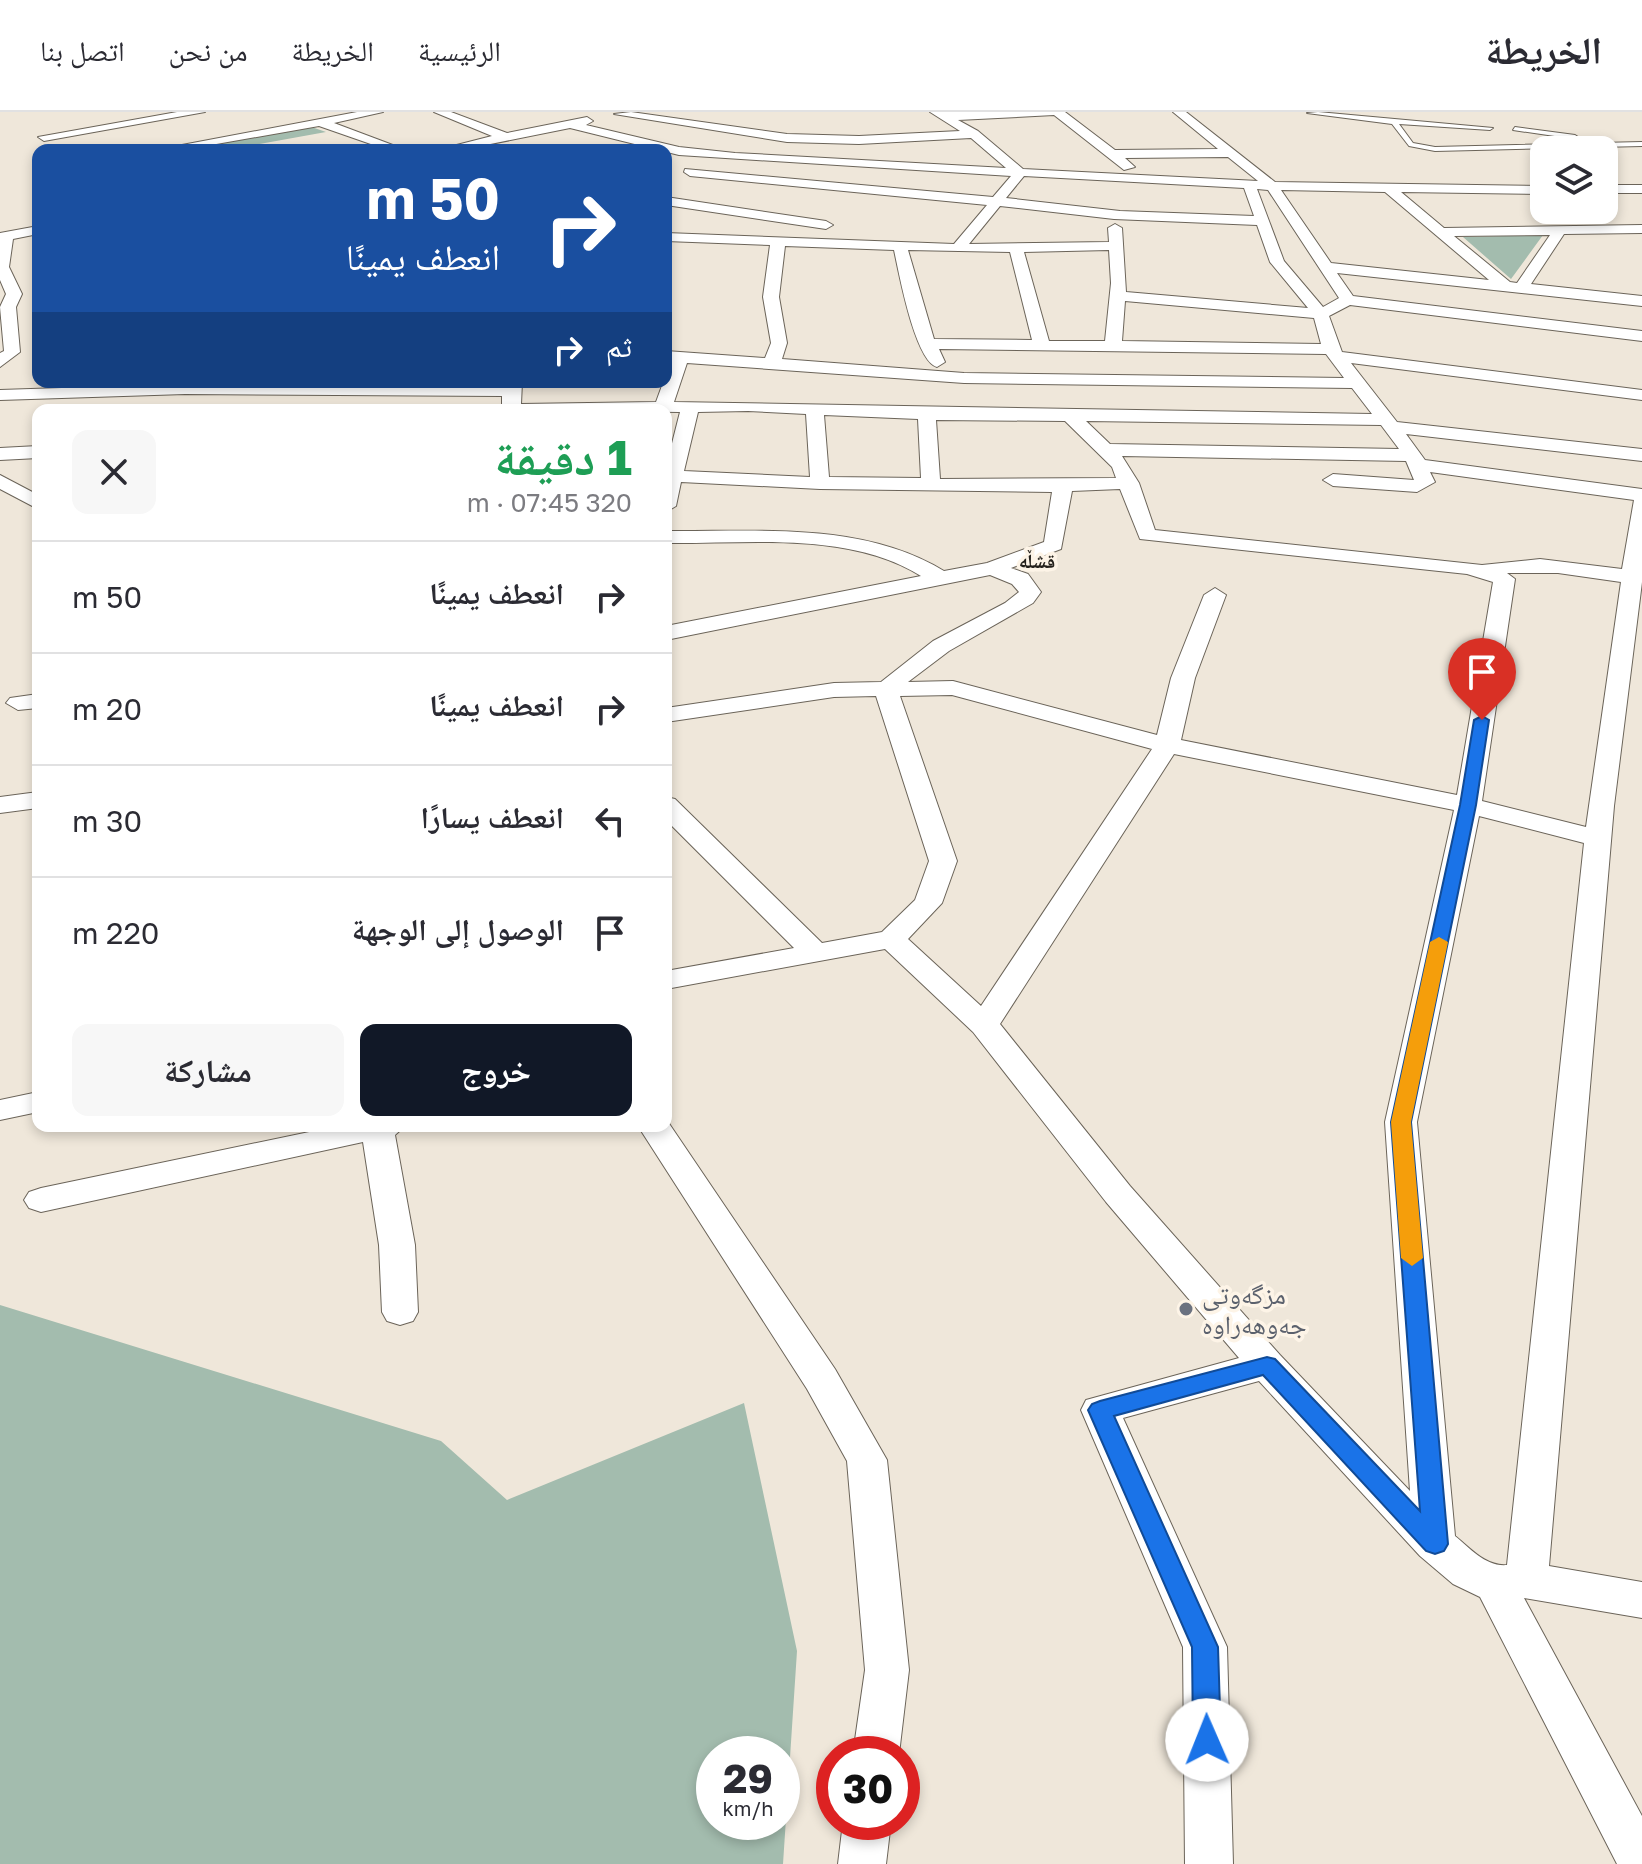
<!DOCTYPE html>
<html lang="ar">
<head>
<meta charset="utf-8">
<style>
  :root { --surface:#fff; --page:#f7f7f7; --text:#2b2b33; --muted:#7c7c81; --line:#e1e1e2; --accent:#111827 }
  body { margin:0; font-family:"Golos Text","Noto Naskh Arabic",sans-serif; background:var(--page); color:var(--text); direction:rtl; height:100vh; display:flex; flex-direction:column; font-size:30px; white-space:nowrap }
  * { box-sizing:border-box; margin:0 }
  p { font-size:26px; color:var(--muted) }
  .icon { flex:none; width:44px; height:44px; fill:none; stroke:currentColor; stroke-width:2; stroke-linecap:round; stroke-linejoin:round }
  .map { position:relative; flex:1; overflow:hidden; direction:ltr }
  .side { position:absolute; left:32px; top:292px; width:640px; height:728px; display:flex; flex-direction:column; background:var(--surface); border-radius:16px; box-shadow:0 4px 12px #0003; direction:rtl }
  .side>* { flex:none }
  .guide { position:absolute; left:32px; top:32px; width:640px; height:244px; border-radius:16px; box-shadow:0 4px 12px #0003; direction:rtl; background:#1a4fa0; color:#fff; overflow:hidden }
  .fabs { position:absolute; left:1530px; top:24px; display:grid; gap:16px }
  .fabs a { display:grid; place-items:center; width:88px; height:88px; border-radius:16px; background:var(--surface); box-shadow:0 4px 12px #0003; font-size:40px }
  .speed { position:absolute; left:696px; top:1624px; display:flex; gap:16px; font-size:40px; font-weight:700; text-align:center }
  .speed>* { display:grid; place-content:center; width:104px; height:104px; border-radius:50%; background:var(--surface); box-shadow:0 4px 12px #0003; line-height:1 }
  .speed small { font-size:20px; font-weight:400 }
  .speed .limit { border:12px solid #d22; background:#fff; color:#111 }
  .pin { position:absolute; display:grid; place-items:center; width:68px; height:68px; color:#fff; margin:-82px -34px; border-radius:50% 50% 50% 0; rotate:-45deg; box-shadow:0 0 8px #0007 }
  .pin .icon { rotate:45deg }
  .me { position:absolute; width:88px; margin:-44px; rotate:359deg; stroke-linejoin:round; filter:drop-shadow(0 0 6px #0008) }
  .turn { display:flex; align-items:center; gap:28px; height:168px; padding:0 40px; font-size:36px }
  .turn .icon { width:104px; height:104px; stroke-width:2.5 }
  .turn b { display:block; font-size:56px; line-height:68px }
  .then { display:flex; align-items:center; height:76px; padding:0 40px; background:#0003; gap:16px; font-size:30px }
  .round { display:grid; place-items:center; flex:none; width:84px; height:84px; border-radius:16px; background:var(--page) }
  .overview { display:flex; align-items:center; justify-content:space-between; height:136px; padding:0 40px }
  h1 { font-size:48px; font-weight:700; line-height:60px; color:#1e9e55 }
  .primary-button { display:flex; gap:16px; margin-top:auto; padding:16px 40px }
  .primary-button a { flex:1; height:92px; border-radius:16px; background:var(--accent); color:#fff; font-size:32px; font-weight:700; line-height:92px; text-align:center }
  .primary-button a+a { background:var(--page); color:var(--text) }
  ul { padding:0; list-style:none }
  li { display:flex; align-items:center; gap:24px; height:112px; padding:0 40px; border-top:2px solid var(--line) }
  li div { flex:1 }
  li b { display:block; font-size:30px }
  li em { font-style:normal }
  header { display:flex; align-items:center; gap:48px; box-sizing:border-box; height:112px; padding:0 40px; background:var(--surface); border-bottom:2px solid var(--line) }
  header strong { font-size:38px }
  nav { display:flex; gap:44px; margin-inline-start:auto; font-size:28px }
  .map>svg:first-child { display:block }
  .green { fill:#a3bcae; fill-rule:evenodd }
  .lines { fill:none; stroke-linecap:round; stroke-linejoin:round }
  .service-casing { stroke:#6b6459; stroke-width:2 }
  .minor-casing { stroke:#6b6459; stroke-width:2 }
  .service { fill:#fff; fill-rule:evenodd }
  .minor { fill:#fff; fill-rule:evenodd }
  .route { fill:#1a73e8; stroke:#114b97; stroke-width:2 }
  .slow { fill:#f59e0b }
  .worship-dot { fill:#6b7280; stroke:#fdf4e7; stroke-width:3 }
  .labels { text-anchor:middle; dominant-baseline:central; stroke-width:7; stroke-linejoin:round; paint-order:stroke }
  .far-neighbourhood-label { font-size:20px; font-weight:bold; fill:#23201b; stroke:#fdf4e7 }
  .near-worship-label { font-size:26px; fill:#5b616d; stroke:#fdf4e7; text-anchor:start }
</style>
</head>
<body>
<header>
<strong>الخريطة</strong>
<nav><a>الرئيسية</a><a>الخريطة</a><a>من نحن</a><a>اتصل بنا</a></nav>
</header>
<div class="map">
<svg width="1642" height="1752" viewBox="0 0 1642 1752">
  <rect width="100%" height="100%" fill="#efe7da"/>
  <path class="green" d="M303,12L326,20L226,38L199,30Z
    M1543,123L1511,167L1463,125Z
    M0,1193L441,1329L507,1388L744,1291L797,1539L783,1752H0ZM714,1642H782V1710H714Z"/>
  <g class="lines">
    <defs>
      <path id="service" d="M1318,0L1493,16L1490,18L1399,12L1413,31L1435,35L1642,30V34L1435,39L1409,34L1392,12L1307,1Z
        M1515,15L1575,23L1578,25L1575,27L1513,18Z"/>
      <path id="minor" d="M177,0H205L44,29L38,25Z
        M357,0H383L334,11L406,38H388L319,14L188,37L182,33Z
        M434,0H451L507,21L587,5L593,9L586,13L679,35L735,41L1006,56L971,26L859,32L787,30L614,2L631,0L787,22L859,24L960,19L930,0H1065L1115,38L1218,37L1173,0H1186L1275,70L1544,74V82L1401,80L1444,116L1642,113V121L1564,122L1531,172L1642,184V194L1337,161L1353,184L1642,219V229L1350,193L1329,204L1342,240L1642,278V288L1351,251L1397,310L1642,337V349L1406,322L1425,348L1642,377V470L1614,694L1549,1454L1642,1470V1506L1524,1486L1642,1704V1752H1617L1480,1485L1453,1472L1420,1444L1259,1269L1123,1306L1227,1535L1233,1752H1185L1183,1535L1081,1298L1086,1288L1239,1246L1106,1090L973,920L885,837L666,877V859L794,836L666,708V685L675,687L822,831L882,820L915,788L929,749L876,584L834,585L666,610V596L834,571L881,570L933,529L1005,491L1019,480L1012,472L990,463L666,528V514L921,464C849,419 748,432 666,431V419C759,420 862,409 944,459L987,451L1044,430L1052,380L820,377L681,370L676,394L666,400V355L680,300L502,298V284L185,282L0,288V278L185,272L504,274V270H522L521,292L656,290L671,249H666V239L765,246L771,231L763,185L770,133L666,129V121L954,132L987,93L690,64L684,60L685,57L993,85L1011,64L679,43L570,16L461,38H437L492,24ZM1054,3L1124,58L1135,55L1125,46L1228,45L1258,69L1023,57L978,19L958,8ZM1024,64L1244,76L1254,104L1120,99L1006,86ZM1257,77L1268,78L1339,186L1323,195L1284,149ZM1281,78L1385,80L1489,168L1331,151ZM1000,94L1114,107L1257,113L1270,150L1308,196L1126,180L1122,116L1115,112L1108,116L1109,130L969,132ZM1550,123L1517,171L1510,170L1454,124ZM785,134L894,138C899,161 915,249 937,255L945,250L939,237L1326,242L1344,266L964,261L782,247L787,231L779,185ZM908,138L1010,140L1032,228L934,227ZM1109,138L1111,171L1105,229H1049L1024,140ZM1125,189L1314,206L1321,232L1122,229ZM687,251L964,271L1352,276L1372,302L674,290ZM748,299L806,302L810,365L684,359L698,300ZM824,303L918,307L921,366L829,365ZM936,308L1065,309L1112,355L1116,366L940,367ZM1086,309L1381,313L1399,337L1110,332ZM1122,344L1406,349L1414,368L1333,362L1323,368L1333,374L1417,380L1435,370L1430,360L1634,388L1622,457L1540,447L1482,453L1155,418L1139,371ZM1120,377L1140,427L1467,462L1493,470L1457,683L1181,628L1195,566L1226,483L1215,476L1204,483L1171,566L1157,623L953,569L908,570L949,539L1033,491L1041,480L1028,462L1011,456L1061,437L1072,379ZM1507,461H1558L1621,470L1586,715L1482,689L1515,467ZM952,583L1152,637L981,894L908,827L942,791L957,749L900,584ZM1174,642L1454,698L1385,1010L1410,1379L1280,1243L1130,1074L1000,912ZM1479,704L1584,731L1507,1453C1486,1455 1471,1437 1455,1424L1417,1010Z
        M1604,73H1642V81H1604Z
        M666,85L826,109L833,113L826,117L666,93Z
        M38,114V122L13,127L9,155L22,182L16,195L20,240L0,255V241L4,239L0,195L6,182L0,168V121Z
        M38,334V346L0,348V336Z
        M0,363L38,383V397L0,377Z
        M38,582V596L18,598L6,591L10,586Z
        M38,680V696L0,701V685Z
        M38,980V1000L0,1008V988Z
        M666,1007L835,1257L887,1348L909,1558L899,1642H853L865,1558L847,1349L807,1277L638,1014H666Z
        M338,1014H405L395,1023L415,1133L418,1200L413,1209L400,1213L387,1209L382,1200L379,1133L363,1030L41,1100L29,1096L24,1088L29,1080L41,1076Z
        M843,1710H891L886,1752H838Z"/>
    </defs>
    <use href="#service" class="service-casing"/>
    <use href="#minor" class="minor-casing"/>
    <use href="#service" class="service"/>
    <use href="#minor" class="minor"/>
  </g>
  <path class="route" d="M1482,604L1489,608L1476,693L1411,1010L1448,1432L1444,1439L1435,1442L1426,1439L1263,1263L1114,1304L1218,1535L1221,1628L1217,1637L1207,1640L1197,1637L1193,1628L1192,1535L1088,1298L1092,1292L1100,1289L1267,1245L1275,1247L1420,1399L1391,1010L1460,693L1474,608Z"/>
  <path class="slow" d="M1439,825L1448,830L1411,1010L1423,1146L1412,1154L1401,1146L1391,1010L1430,830Z"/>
  <circle class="worship-dot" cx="1186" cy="1197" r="8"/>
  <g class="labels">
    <g class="far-neighbourhood-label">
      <text x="1037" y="448">قشڵه‌</text>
    </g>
    <g class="near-worship-label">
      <text x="1202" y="1182">مزگه‌وتی<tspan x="1202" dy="30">جه‌وهه‌راوه</tspan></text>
    </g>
  </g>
</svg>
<div class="fabs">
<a><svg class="icon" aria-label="layers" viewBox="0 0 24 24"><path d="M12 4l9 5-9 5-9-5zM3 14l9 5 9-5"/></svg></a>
</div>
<div class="speed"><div>29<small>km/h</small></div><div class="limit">30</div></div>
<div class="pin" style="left:1482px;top:608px;background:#d93025"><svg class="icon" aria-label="arrive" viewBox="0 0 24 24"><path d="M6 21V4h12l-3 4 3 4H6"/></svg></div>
<svg class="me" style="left:1207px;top:1628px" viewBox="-20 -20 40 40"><circle r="19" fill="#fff"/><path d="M0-13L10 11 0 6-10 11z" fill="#1a73e8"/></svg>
<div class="guide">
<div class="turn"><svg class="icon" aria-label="right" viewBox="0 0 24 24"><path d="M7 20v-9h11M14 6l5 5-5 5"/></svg><div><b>50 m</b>انعطف يمينًا</div></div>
<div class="then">ثم<svg class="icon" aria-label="right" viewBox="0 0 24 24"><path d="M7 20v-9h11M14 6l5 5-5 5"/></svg></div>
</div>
<section class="side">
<div class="overview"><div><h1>1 دقيقة</h1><p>320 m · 07:45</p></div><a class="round"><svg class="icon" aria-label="close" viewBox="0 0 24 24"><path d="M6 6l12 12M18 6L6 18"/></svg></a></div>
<ul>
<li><svg class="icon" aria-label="right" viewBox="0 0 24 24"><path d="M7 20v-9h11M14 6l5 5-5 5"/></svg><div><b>انعطف يمينًا</b></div><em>50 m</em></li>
<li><svg class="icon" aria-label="right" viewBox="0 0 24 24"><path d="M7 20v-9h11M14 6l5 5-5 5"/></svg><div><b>انعطف يمينًا</b></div><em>20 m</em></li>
<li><svg class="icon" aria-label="left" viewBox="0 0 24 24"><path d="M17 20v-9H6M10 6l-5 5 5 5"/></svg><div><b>انعطف يسارًا</b></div><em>30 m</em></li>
<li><svg class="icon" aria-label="arrive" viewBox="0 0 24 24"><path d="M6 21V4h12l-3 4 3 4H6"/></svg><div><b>الوصول إلى الوجهة</b></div><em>220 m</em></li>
</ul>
<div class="primary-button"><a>خروج</a><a>مشاركة</a></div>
</section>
</div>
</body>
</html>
